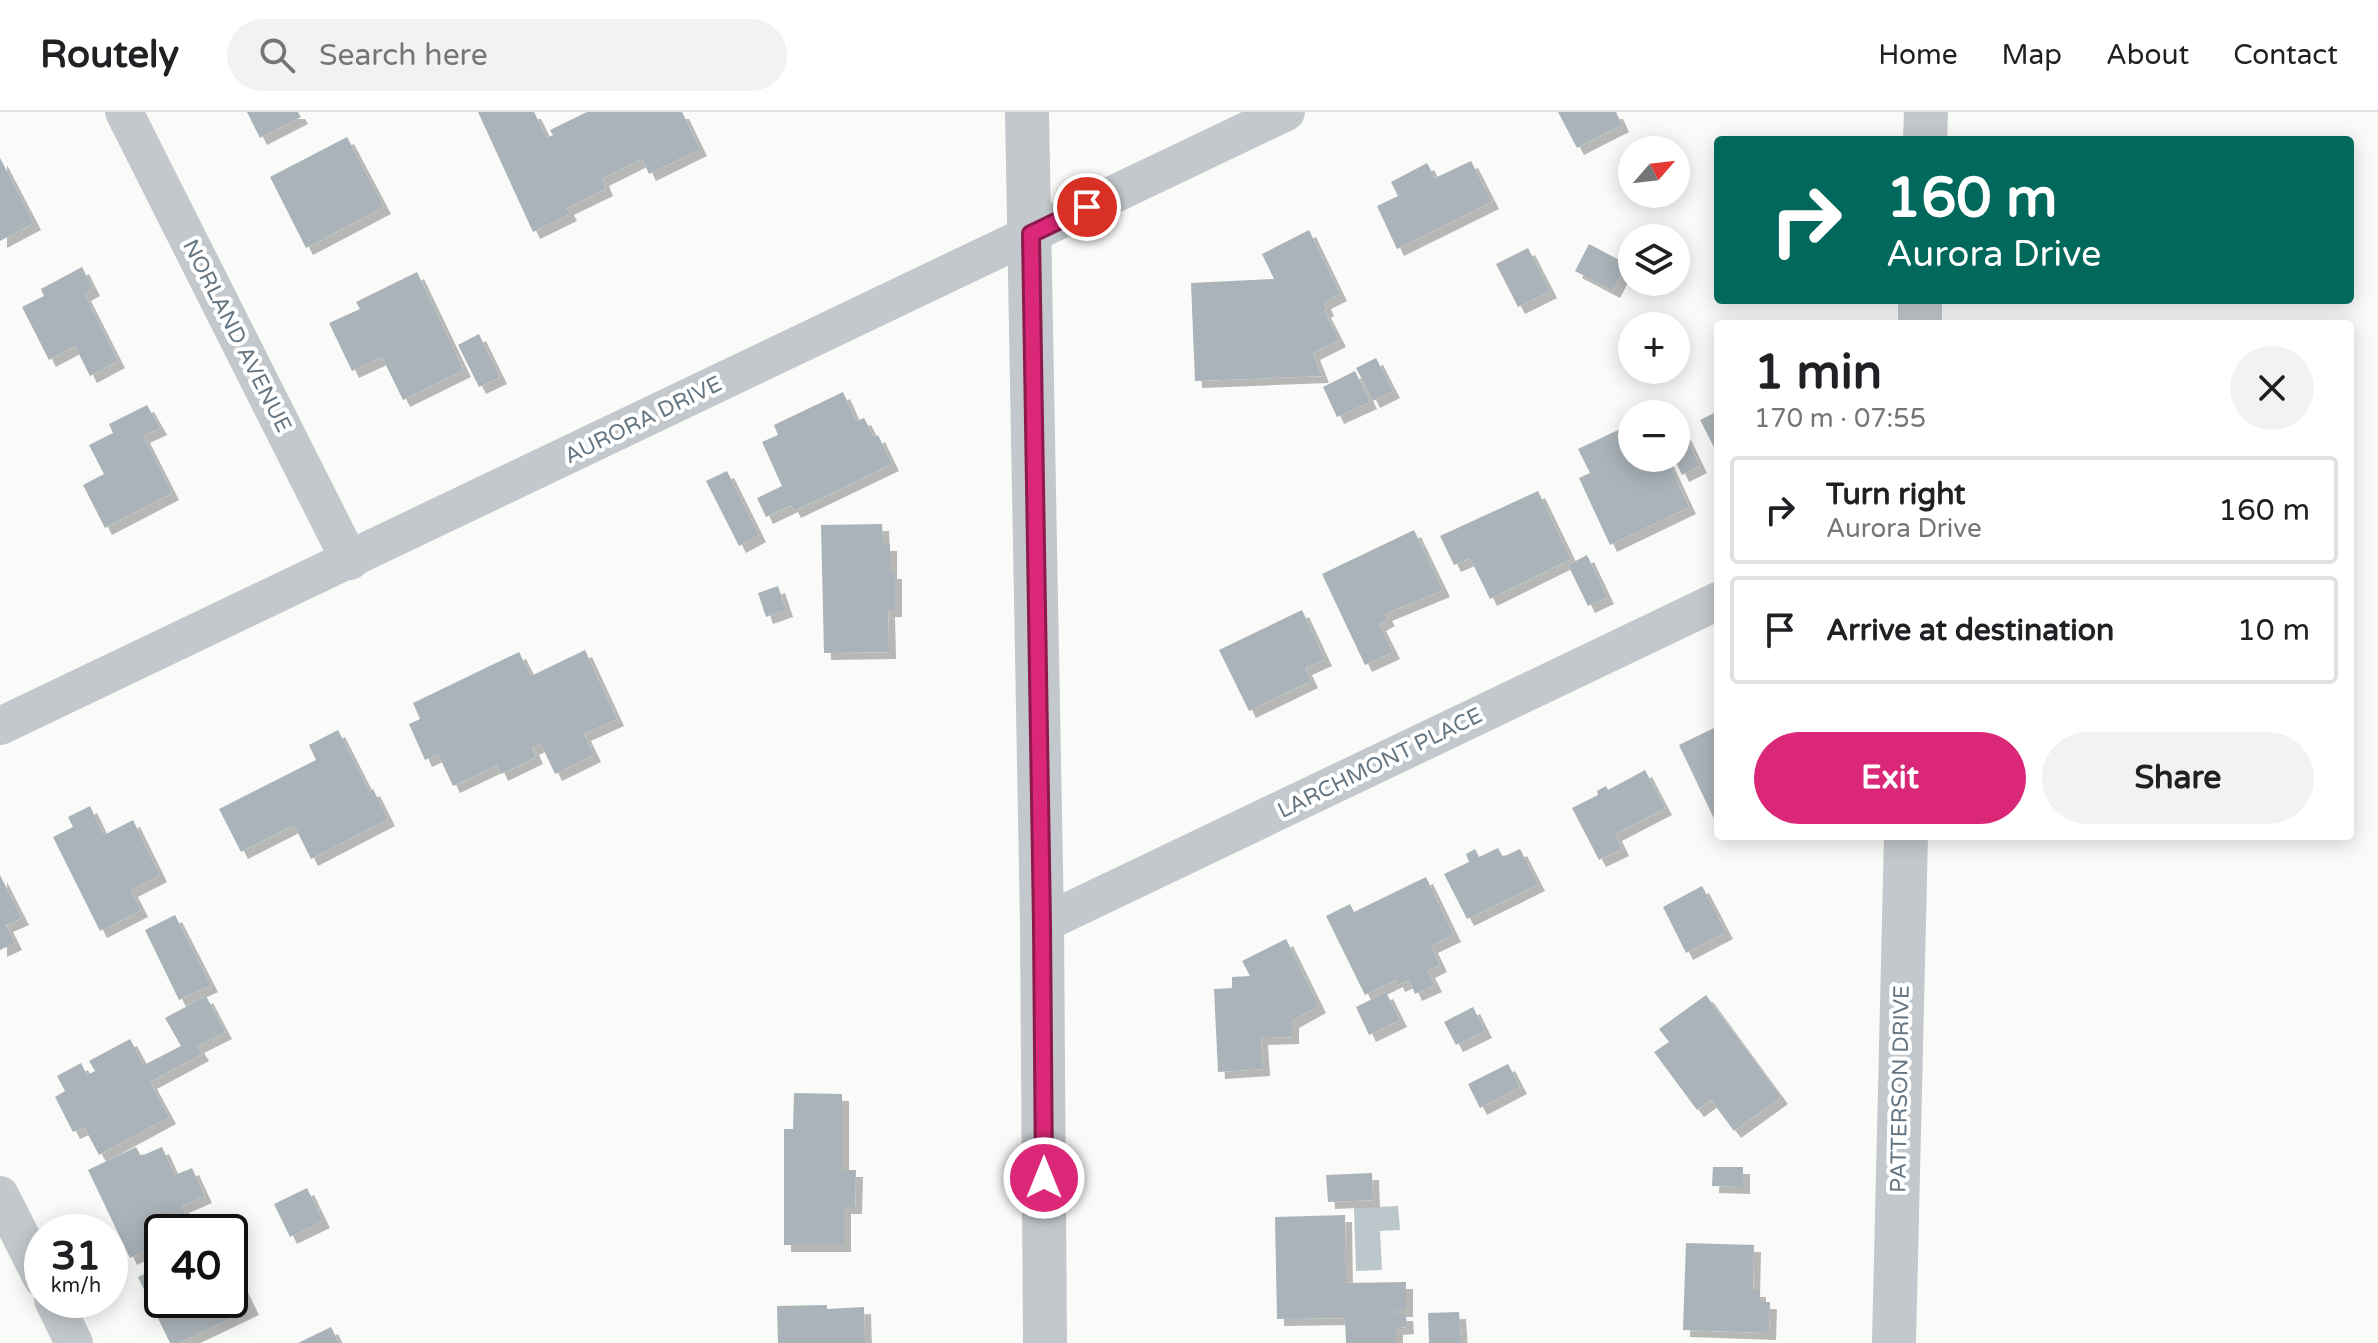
<!DOCTYPE html>
<html lang="en">
<head>
<meta charset="utf-8">
<style>
  :root { --surface:#fff; --page:#f2f2f2; --text:#202124; --muted:#757577; --line:#e0e0e0; --accent:#db2777 }
  body { margin:0; font-family:"Varela Round",sans-serif; background:var(--page); color:var(--text); height:100vh; display:flex; flex-direction:column; font-size:30px; white-space:nowrap }
  * { box-sizing:border-box; margin:0 }
  p { font-size:26px; color:var(--muted) }
  .icon { flex:none; width:44px; height:44px; fill:none; stroke:currentColor; stroke-width:2; stroke-linecap:round; stroke-linejoin:round }
  .map { position:relative; flex:1; overflow:hidden }
  .drawer { position:absolute; left:1714px; top:208px; width:640px; height:520px; display:flex; flex-direction:column; background:var(--surface); border-radius:8px; box-shadow:0 4px 20px #0003 }
  .drawer>* { flex:none }
  .top-card { position:absolute; left:1714px; top:24px; width:640px; height:168px; border-radius:8px; box-shadow:0 4px 20px #0003; background:#00695c; color:#fff; overflow:hidden }
  .needle { width:52px; rotate:62deg }
  .buttons { position:absolute; left:1618px; top:24px; display:grid; gap:16px }
  .buttons a { display:grid; place-items:center; width:72px; height:72px; border-radius:50%; background:var(--surface); box-shadow:0 4px 20px #0003; font-size:40px }
  .speed { position:absolute; left:24px; top:1102px; display:flex; gap:16px; font-size:40px; font-weight:700; text-align:center }
  .speed>* { display:grid; place-content:center; width:104px; height:104px; border-radius:50%; background:var(--surface); box-shadow:0 4px 20px #0003; line-height:1 }
  .speed small { font-size:20px; font-weight:400 }
  .speed .limit { border:4px solid #111; border-radius:12px; background:#fff; color:#111 }
  .pin { position:absolute; display:grid; place-items:center; width:68px; height:68px; color:#fff; margin:-34px; border:4px solid #fff; border-radius:50%; box-shadow:0 2px 8px #0007 }
  .me { position:absolute; width:88px; margin:-44px; rotate:0deg; stroke-linejoin:round; filter:drop-shadow(0 0 6px #0008) }
  .turn { display:flex; align-items:center; gap:28px; height:168px; padding:0 40px; font-size:36px }
  .turn .icon { width:104px; height:104px; stroke-width:2.5 }
  .turn b { display:block; font-size:56px; line-height:68px }
  .round { display:grid; place-items:center; flex:none; width:84px; height:84px; border-radius:42px; background:var(--page) }
  .summary { display:flex; align-items:center; justify-content:space-between; height:136px; padding:0 40px }
  h1 { font-size:48px; font-weight:800; line-height:60px }
  .cta { display:flex; gap:16px; margin-top:auto; padding:16px 40px }
  .cta a { flex:1; height:92px; border-radius:48px; background:var(--accent); color:#fff; font-size:32px; font-weight:800; line-height:92px; text-align:center }
  .cta a+a { background:var(--page); color:var(--text) }
  ul { padding:0; list-style:none }
  li { display:flex; align-items:center; gap:24px; height:108px; margin:0 16px 12px; padding:0 24px; border:4px solid var(--line); border-radius:8px }
  li div { flex:1 }
  li b { display:block; font-size:30px }
  li em { font-style:normal }
  header { display:flex; align-items:center; gap:48px; box-sizing:border-box; height:112px; padding:0 40px; background:var(--surface); border-bottom:2px solid var(--line) }
  header strong { font-size:38px }
  nav { display:flex; gap:44px; margin-inline-start:auto; font-size:28px }
  .search { width:560px; height:72px; background:var(--page); display:flex; align-items:center; gap:20px; box-sizing:border-box; padding:0 28px; border-radius:44px; color:var(--muted); font-size:30px }
  .map>svg:first-child { display:block }
  .water { fill:#bbc7cb }
  .building { fill:#aab3b9; filter:url(#shadow) }
  .lines { fill:none; stroke-linecap:round; stroke-linejoin:round }
  .minor { stroke:#c3c8cc; stroke-width:38 }
  .tertiary { stroke:#c3c8cc; stroke-width:44 }
  .route-casing { stroke:#8e194d; stroke-width:20 }
  .route { stroke:#db2777; stroke-width:14 }
  .labels { text-anchor:middle; dominant-baseline:central; stroke-width:8; stroke-linejoin:round; paint-order:stroke }
  .street-label { font-size:22px; fill:#657683; stroke:#fff }
</style>
</head>
<body>
<header>
<strong>Routely</strong>
<div class="search"><svg class="icon" aria-label="search" viewBox="0 0 24 24"><circle cx="10" cy="10" r="6"/><path d="M15 15l6 6"/></svg>Search here</div>
<nav><a>Home</a><a>Map</a><a>About</a><a>Contact</a></nav>
</header>
<div class="map">
<svg width="2378" height="1231" viewBox="0 0 2378 1231">
  <defs>
    <filter id="shadow"><feDropShadow dx="7" dy="7" stdDeviation="0" flood-color="#0004"/></filter>
  </defs>
  <rect width="100%" height="100%" fill="#fafaf8"/>
  <path class="water" d="M1398,1094L1400,1118L1380,1119L1382,1158L1356,1159L1354,1096Z"/>
  <path class="building" d="M247,0H298L301,5L260,26Z
    M478,0H534L547,26L553,23L550,18L587,0H682L700,37L649,62L642,47L602,67L606,77L567,96L570,102L533,120Z
    M1558,0H1616L1622,13L1577,36Z
    M347,25L384,95L306,136L270,65Z
    M0,46L34,111L0,129Z
    M1471,49L1492,90L1397,137L1377,94L1398,84L1391,70L1427,51L1435,66Z
    M1309,118L1340,182L1324,190L1327,197L1324,199L1339,228L1313,241L1322,264L1195,269L1191,171L1274,167L1262,142Z
    M1589,132L1627,152L1613,179L1575,159Z
    M1528,136L1550,179L1518,195L1496,152Z
    M82,155L93,177L84,182L118,249L90,264L75,234L49,248L22,195L44,184L41,177Z
    M417,160L464,258L403,288L382,245L352,259L329,211L360,197L356,190Z
    M479,222L500,265L479,275L458,233Z
    M1376,246L1393,279L1373,289L1356,256Z
    M1355,259L1370,290L1337,305L1323,275Z
    M843,280L856,309L864,306L874,325L878,323L892,352L794,399L791,393L766,405L757,386L782,374L762,330L778,323L774,313Z
    M147,293L160,316L143,324L172,381L105,416L83,373L104,362L89,333L113,321L109,312Z
    M1718,299V343L1700,308Z
    M1620,317L1632,346H1666L1689,395L1610,433L1579,366L1590,361L1578,337Z
    M1684,321L1700,354L1682,363L1674,346L1676,325Z
    M727,359L759,423L739,434L706,369Z
    M1538,379L1571,447L1490,487L1470,446L1454,453L1440,424Z
    M882,412L883,432H890V460H895V498H888L889,540L824,541L821,413Z
    M1414,418L1443,478L1385,502L1388,507L1379,512L1393,540L1365,553L1322,462Z
    M1587,443L1607,485L1588,494L1568,453Z
    M778,474L786,498L766,505L758,481Z
    M1302,498L1325,547L1305,556L1311,569L1249,599L1219,538Z
    M585,538L617,607L584,622L594,643L555,662L541,632L532,636L536,645L501,662L497,653L453,674L438,642L425,648L409,612L420,607L413,591L519,540L531,564Z
    M1718,614V715L1679,633Z
    M338,618L369,679L373,677L388,707L311,747L294,713L241,740L219,697L316,648L309,633Z
    M1645,658L1665,696L1615,722L1622,737L1599,748L1572,696L1598,683L1597,679L1606,674L1608,678Z
    M90,694L104,723L133,708L160,763L131,778L141,798L100,819L53,725L73,715L68,705Z
    M1498,736L1503,745L1520,737L1538,772L1467,807L1444,762L1469,750L1466,742L1475,737L1479,745Z
    M0,763L22,806L6,813L15,831L0,838Z
    M1426,765L1454,823L1431,834L1440,853L1428,859L1435,873L1415,882L1409,868L1398,873L1396,868L1365,883L1326,804L1350,792L1354,800Z
    M1702,774L1726,820L1686,841L1663,795Z
    M175,803L211,873L179,888L145,818Z
    M1286,827L1319,894L1292,909V925L1261,926L1263,957L1218,960L1214,877L1232,876V865L1250,864L1242,849Z
    M1386,880L1400,908L1369,923L1356,895Z
    M1706,883L1781,985L1734,1019L1711,988L1697,998L1654,940L1669,930L1659,917Z
    M206,884L225,920L197,934L202,942L150,970L169,1005L99,1043L84,1015L73,1020L55,985L65,979L57,964L81,951L87,963L95,959L89,949L130,927L144,953L181,934L165,906Z
    M1473,895L1485,919L1456,933L1444,910Z
    M1508,952L1520,975L1480,996L1468,972Z
    M794,981L842,982V1058H856L855,1095H844V1133H784V1017H793Z
    M136,1035L141,1044L162,1035L175,1063L192,1056L205,1084L182,1094L192,1116L183,1120H162V1130L130,1146L88,1058Z
    M1713,1055H1743V1075L1712,1074Z
    M1372,1061L1373,1088L1328,1090L1326,1063Z
    M307,1076L323,1109L290,1125L274,1092Z
    M1345,1103L1346,1171L1406,1170V1198H1396V1202H1406L1407,1215L1396,1216V1231H1346L1345,1206L1277,1207L1275,1105Z
    M230,1114L241,1138L230,1143Z
    M1686,1131L1754,1133L1753,1178H1759V1190H1770L1769,1221L1683,1218Z
    M230,1151L252,1196L179,1231H170L138,1165L162,1153V1188H230Z
    M827,1193V1197L864,1195L865,1231H778L777,1194Z
    M1459,1200L1461,1231H1429L1428,1201Z
    M331,1215L339,1231H298Z"/>
  <g class="lines">
    <path class="minor" d="M124,0L350,449
      M0,614L1286,0
      M1042,812L1718,489
      M0,1083L42,1166
      M53,1188L74,1231"/>
    <path class="tertiary" d="M1027,0L1042,812L1045,1231
      M1925,28L1926,0
      M1920,212V188
      M1894,1231L1906,724"/>
  </g>
  <g class="lines">
    <defs>
      <path id="route" d="M1044,1066L1042,812L1031,122L1087,95"/>
    </defs>
    <use href="#route" class="route-casing"/>
    <use href="#route" class="route"/>
  </g>
  <g class="labels">
    <g class="street-label">
      <text transform="translate(237 224) rotate(63)">NORLAND AVENUE</text>
      <text transform="translate(643 308) rotate(-26)">AURORA DRIVE</text>
      <text transform="translate(1380 651) rotate(-26)">LARCHMONT PLACE</text>
      <text transform="translate(1900 977) rotate(-89)">PATTERSON DRIVE</text>
    </g>
  </g>
</svg>
<div class="buttons">
<a><svg class="needle" viewBox="-14 -14 28 28"><path d="M0-13l5 13h-10z" fill="#e53935"/><path d="M0 13l5-13h-10z" fill="#757577"/></svg></a>
<a><svg class="icon" aria-label="layers" viewBox="0 0 24 24"><path d="M12 4l9 5-9 5-9-5zM3 14l9 5 9-5"/></svg></a>
<a>+</a>
<a>−</a>
</div>
<div class="speed"><div>31<small>km/h</small></div><div class="limit">40</div></div>
<div class="pin" style="left:1087px;top:95px;background:#d93025"><svg class="icon" aria-label="arrive" viewBox="0 0 24 24"><path d="M6 21V4h12l-3 4 3 4H6"/></svg></div>
<svg class="me" style="left:1044px;top:1066px" viewBox="-20 -20 40 40"><circle r="17" fill="#db2777" stroke="#fff" stroke-width="3"/><path d="M0-11L8 9 0 5-8 9z" fill="#fff"/></svg>
<div class="top-card">
<div class="turn"><svg class="icon" aria-label="right" viewBox="0 0 24 24"><path d="M7 20v-9h11M14 6l5 5-5 5"/></svg><div><b>160 m</b>Aurora Drive</div></div>
</div>
<section class="drawer">
<div class="summary"><div><h1>1 min</h1><p>170 m · 07:55</p></div><a class="round"><svg class="icon" aria-label="close" viewBox="0 0 24 24"><path d="M6 6l12 12M18 6L6 18"/></svg></a></div>
<ul>
<li><svg class="icon" aria-label="right" viewBox="0 0 24 24"><path d="M7 20v-9h11M14 6l5 5-5 5"/></svg><div><b>Turn right</b><p>Aurora Drive</p></div><em>160 m</em></li>
<li><svg class="icon" aria-label="arrive" viewBox="0 0 24 24"><path d="M6 21V4h12l-3 4 3 4H6"/></svg><div><b>Arrive at destination</b></div><em>10 m</em></li>
</ul>
<div class="cta"><a>Exit</a><a>Share</a></div>
</section>
</div>
</body>
</html>
